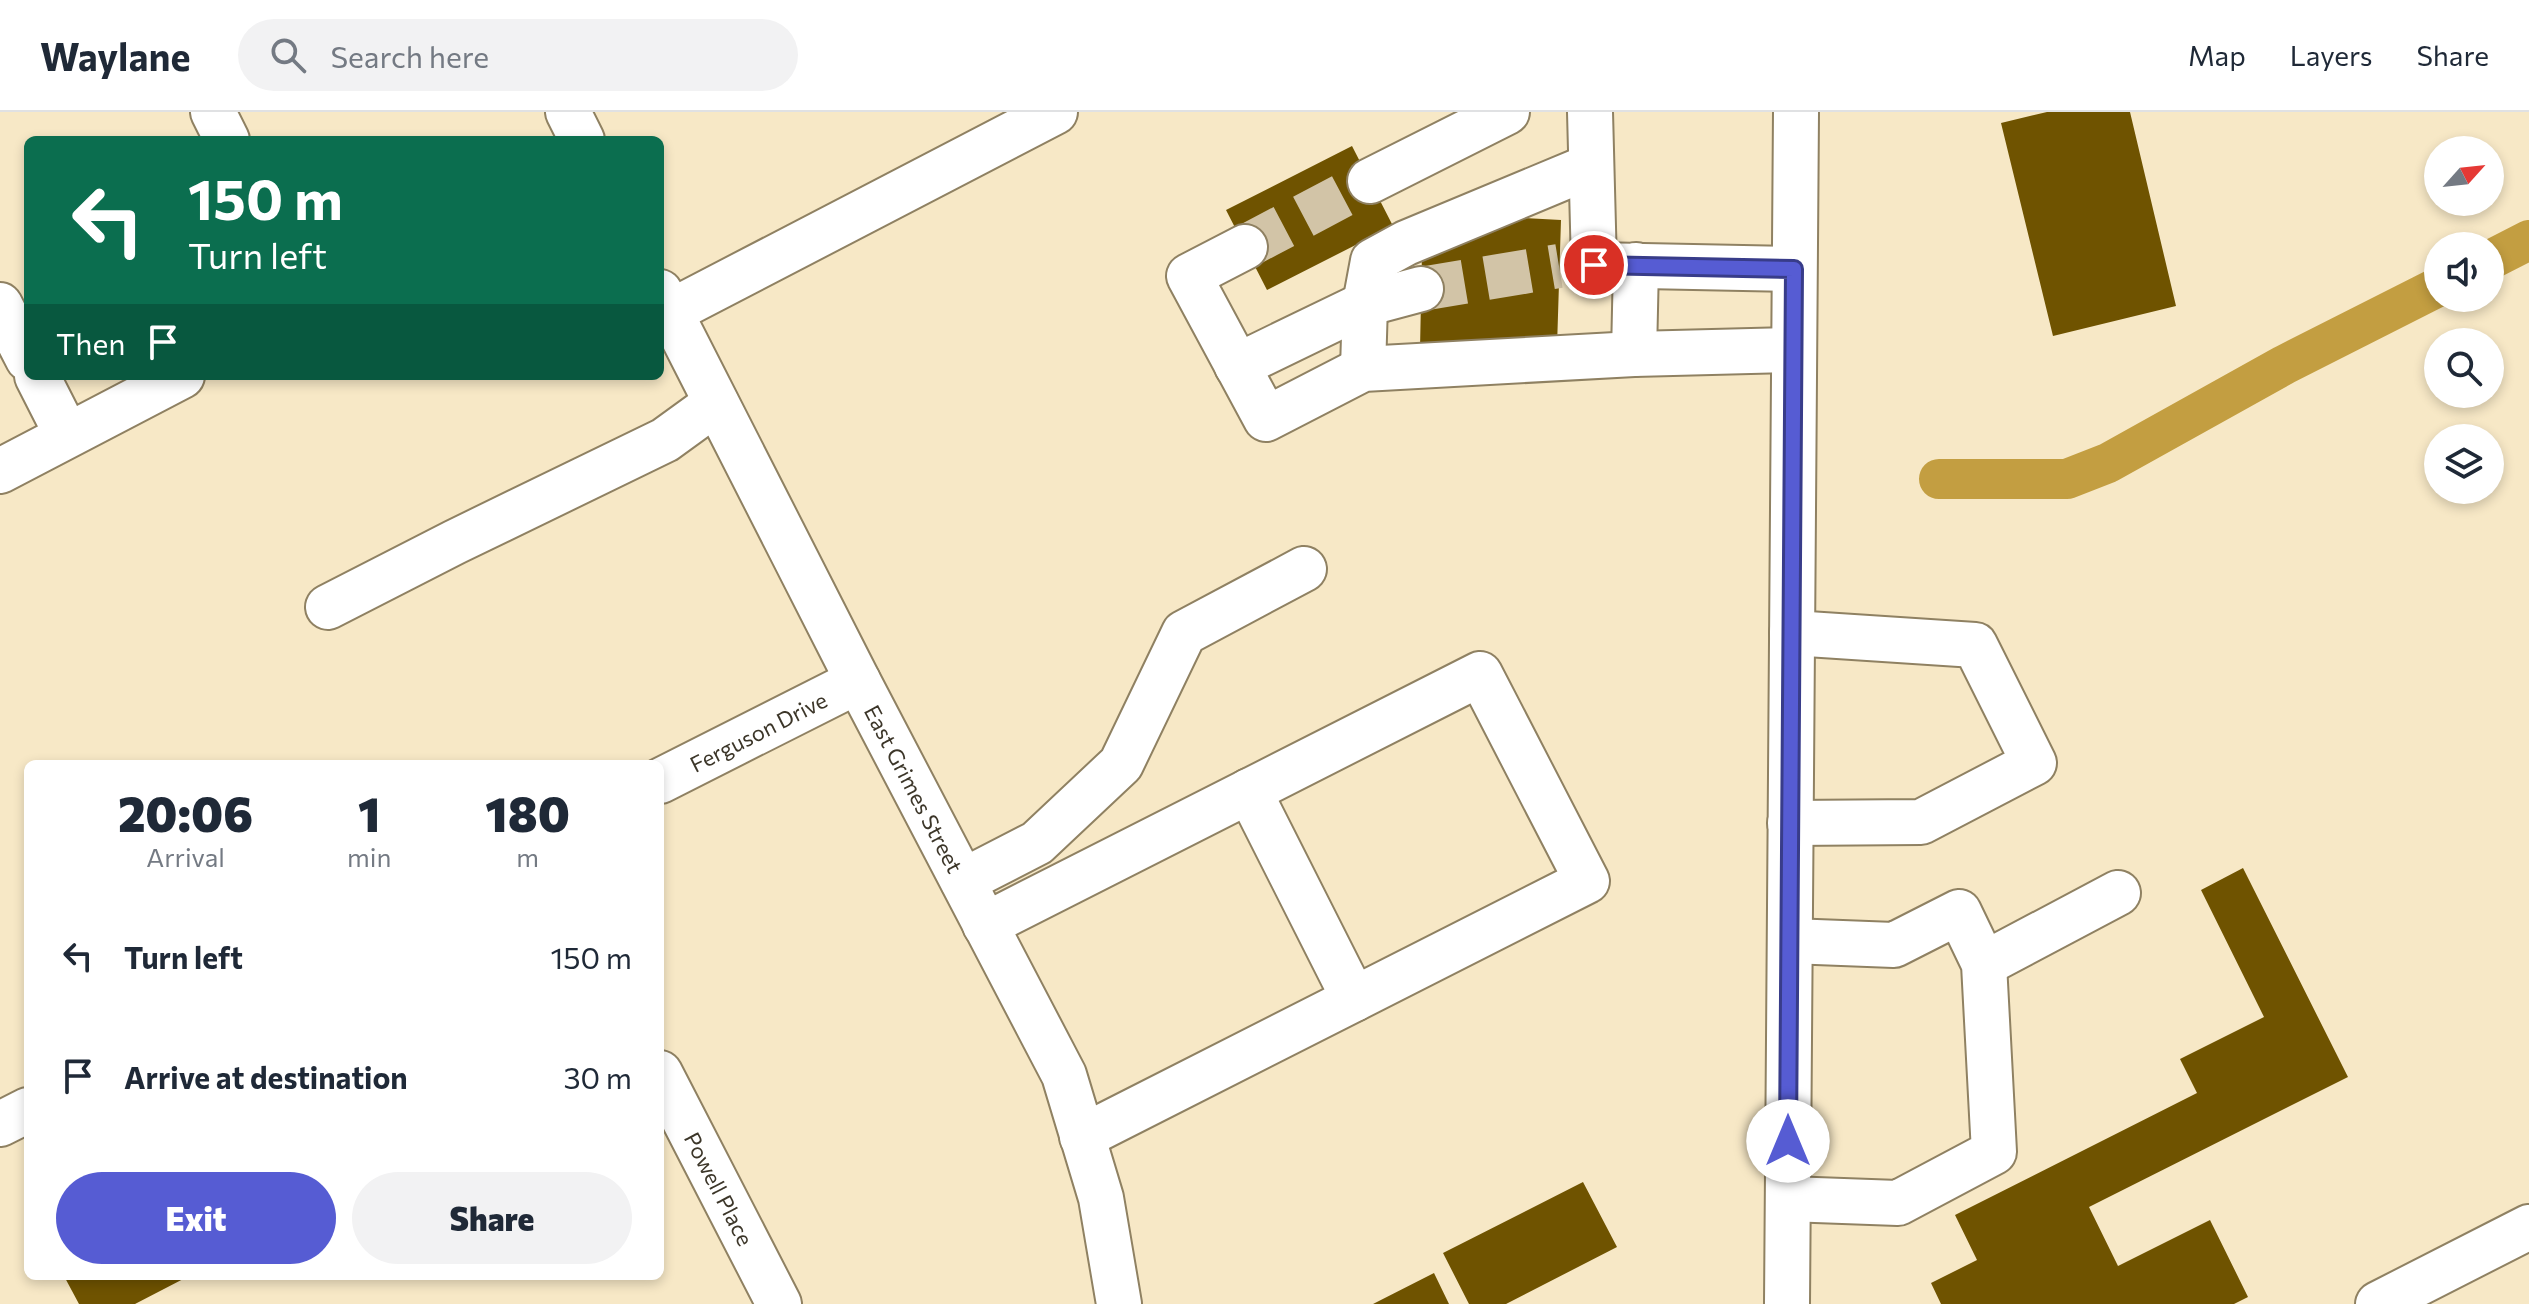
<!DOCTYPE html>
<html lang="en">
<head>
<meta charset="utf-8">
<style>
  :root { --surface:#fff; --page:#f2f2f3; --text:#1f2937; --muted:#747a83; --line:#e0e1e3; --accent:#565cd3 }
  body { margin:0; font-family:Commissioner,sans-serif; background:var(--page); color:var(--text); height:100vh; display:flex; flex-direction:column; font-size:30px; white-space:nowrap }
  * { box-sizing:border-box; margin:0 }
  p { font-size:26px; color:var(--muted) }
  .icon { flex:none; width:44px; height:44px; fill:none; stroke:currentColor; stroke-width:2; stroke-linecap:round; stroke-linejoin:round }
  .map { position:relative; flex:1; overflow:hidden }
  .panel { position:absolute; left:24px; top:648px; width:640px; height:520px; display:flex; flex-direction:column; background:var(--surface); border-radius:12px; box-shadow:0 4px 12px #0003 }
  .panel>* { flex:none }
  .banner { position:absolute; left:24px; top:24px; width:640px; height:244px; border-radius:12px; box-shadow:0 4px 12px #0003; background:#0b6e4f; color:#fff; overflow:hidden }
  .needle { width:52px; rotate:63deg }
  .fabs { position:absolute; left:2424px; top:24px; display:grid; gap:16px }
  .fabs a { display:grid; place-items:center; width:80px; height:80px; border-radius:50%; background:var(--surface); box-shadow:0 4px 12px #0003; font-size:40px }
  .pin { position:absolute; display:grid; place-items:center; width:68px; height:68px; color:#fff; margin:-34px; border:4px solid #fff; border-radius:50%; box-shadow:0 2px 8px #0007 }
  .me { position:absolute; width:88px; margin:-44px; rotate:0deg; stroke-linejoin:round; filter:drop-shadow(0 0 6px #0008) }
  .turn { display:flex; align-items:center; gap:28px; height:168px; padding:0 32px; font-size:36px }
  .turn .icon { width:104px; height:104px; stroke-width:2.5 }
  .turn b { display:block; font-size:56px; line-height:68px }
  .then { display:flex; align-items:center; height:76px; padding:0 32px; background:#0003; gap:16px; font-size:30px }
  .eta { display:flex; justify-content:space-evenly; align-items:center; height:136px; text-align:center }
  .eta b { font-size:48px; font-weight:800; line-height:56px }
  .action { display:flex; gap:16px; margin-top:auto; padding:16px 32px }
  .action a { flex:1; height:92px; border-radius:48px; background:var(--accent); color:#fff; font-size:32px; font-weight:800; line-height:92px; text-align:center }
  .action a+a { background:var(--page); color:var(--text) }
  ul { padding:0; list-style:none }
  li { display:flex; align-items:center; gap:24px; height:120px; padding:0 32px }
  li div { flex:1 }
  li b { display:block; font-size:30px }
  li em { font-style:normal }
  header { display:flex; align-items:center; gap:48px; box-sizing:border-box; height:112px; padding:0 40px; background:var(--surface); border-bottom:2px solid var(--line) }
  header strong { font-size:38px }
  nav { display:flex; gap:44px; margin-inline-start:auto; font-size:28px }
  .search { width:560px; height:72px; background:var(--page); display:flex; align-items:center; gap:20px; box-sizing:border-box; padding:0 28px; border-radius:44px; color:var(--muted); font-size:30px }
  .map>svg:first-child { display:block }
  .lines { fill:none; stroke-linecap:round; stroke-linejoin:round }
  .canal { stroke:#c39e41; stroke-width:40 }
  .building { fill:#6f5300 }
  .minor-tunnel { stroke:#d2c4a7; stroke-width:44; stroke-dasharray:44 22; stroke-linecap:butt }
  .minor-casing { stroke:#8f8162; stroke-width:48 }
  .major-casing { stroke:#8f8162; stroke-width:48 }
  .minor { stroke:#fff; stroke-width:44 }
  .major { stroke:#fff; stroke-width:44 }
  .route-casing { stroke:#383c89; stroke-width:20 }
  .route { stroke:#565cd3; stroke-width:14 }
  .labels { text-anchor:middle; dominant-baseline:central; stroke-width:8; stroke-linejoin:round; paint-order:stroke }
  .street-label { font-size:22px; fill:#3c3629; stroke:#fff }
</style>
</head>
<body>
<header>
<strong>Waylane</strong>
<div class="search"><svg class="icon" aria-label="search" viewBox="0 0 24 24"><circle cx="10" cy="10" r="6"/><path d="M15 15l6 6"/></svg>Search here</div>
<nav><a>Map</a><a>Layers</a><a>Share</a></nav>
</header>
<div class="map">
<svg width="2529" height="1192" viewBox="0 0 2529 1192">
  <rect width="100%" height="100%" fill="#f7e8c6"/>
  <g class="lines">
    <path class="canal" d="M2490,148L2529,128
      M1939,367H2067L2108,351L2284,253L2438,175"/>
  </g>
  <path class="building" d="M2047,0H2130L2176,194L2053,224L2001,11Z
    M1352,34L1393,114L1267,178L1226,98Z
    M1506,105L1561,108L1557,235L1420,237L1422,139Z
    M2243,756L2348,965L2089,1095L2118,1154L2210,1108L2248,1185L2234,1192H1941L1931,1171L1977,1148L1955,1103L2197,981L2180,947L2264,905L2201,778Z
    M1583,1070L1617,1135L1506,1192H1469L1443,1141Z
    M1434,1161L1449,1192H1373Z
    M64,1164H189L135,1192H79Z"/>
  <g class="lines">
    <path class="minor-tunnel" d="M1245,135L1370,69
      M1421,177L1559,154"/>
    <defs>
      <g id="minor">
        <path d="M213,0L227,28"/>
        <path d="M568,0L582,28"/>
        <path d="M1590,0L1594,153L1794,157"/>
        <path d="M1370,69L1507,0"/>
        <path d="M1245,135L1189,164L1266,307L1363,257L1634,242L1794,238"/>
        <path id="s1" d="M660,180L858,569L1064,963L1101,1086L1119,1192"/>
        <path d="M0,193L28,247"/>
        <path d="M670,200L1055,0"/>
        <path d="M1634,242L1636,153"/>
        <path d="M1237,254L1365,192L1421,177"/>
        <path d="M1363,257L1365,192L1373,149L1406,131L1591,54"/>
        <path d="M37,264L67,323"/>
        <path d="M0,359L182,264"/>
        <path d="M328,495L455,430L665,328L716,291"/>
        <path id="s2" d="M660,669L858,569"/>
        <path d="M1249,679L1354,887"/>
        <path d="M1790,711L1921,710L2034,651L1975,533L1792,521"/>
        <path d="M963,769L1037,731L1121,652L1184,521L1304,457"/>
        <path d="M985,813L1480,562L1587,769L1082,1025"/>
        <path d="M1984,852L2118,781"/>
        <path id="s3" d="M660,961L779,1192"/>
        <path d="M0,1012L28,998"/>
        <path d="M1788,1087L1898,1091L1994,1040L1984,852L1959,800L1894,833L1790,829"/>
        <path d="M2378,1192L2529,1115"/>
      </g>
      <path id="major" d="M1787,1192L1796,0"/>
    </defs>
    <use href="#minor" class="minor-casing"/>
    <use href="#major" class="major-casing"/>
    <use href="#minor" class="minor"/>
    <use href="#major" class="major"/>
  </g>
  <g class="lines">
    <defs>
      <path id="route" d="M1594,153L1794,157L1788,1029"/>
    </defs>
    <use href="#route" class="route-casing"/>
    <use href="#route" class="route"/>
  </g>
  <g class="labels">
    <g class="street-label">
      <text stroke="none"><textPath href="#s2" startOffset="110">Ferguson Drive</textPath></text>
      <text stroke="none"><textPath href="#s1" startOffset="558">East Grimes Street</textPath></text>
      <text stroke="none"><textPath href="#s3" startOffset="130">Powell Place</textPath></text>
    </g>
  </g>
</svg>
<div class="fabs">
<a><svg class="needle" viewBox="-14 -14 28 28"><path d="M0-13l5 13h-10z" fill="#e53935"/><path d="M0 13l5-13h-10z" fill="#747a83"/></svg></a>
<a><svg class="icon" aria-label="sound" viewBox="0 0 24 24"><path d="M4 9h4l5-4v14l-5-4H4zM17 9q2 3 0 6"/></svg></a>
<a><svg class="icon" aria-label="search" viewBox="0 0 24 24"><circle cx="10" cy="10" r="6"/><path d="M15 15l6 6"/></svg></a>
<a><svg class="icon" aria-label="layers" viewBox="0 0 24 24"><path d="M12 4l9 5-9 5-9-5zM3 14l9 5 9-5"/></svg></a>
</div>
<div class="pin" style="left:1594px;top:153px;background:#d93025"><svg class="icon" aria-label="arrive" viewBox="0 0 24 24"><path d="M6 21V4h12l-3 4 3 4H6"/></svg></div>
<svg class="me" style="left:1788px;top:1029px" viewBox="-20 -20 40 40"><circle r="19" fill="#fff"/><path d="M0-13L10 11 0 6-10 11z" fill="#565cd3"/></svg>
<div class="banner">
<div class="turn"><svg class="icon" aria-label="left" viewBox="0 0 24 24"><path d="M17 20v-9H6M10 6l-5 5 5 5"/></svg><div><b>150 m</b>Turn left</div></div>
<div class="then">Then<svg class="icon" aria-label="arrive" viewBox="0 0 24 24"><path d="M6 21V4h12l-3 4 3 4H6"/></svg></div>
</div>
<section class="panel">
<div class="eta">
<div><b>20:06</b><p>Arrival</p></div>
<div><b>1</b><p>min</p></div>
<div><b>180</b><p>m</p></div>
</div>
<ul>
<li><svg class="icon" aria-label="left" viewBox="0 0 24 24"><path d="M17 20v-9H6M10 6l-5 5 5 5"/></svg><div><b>Turn left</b></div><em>150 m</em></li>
<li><svg class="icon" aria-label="arrive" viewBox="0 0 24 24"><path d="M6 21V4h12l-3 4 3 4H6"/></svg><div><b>Arrive at destination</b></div><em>30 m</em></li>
</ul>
<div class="action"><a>Exit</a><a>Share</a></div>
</section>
</div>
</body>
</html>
